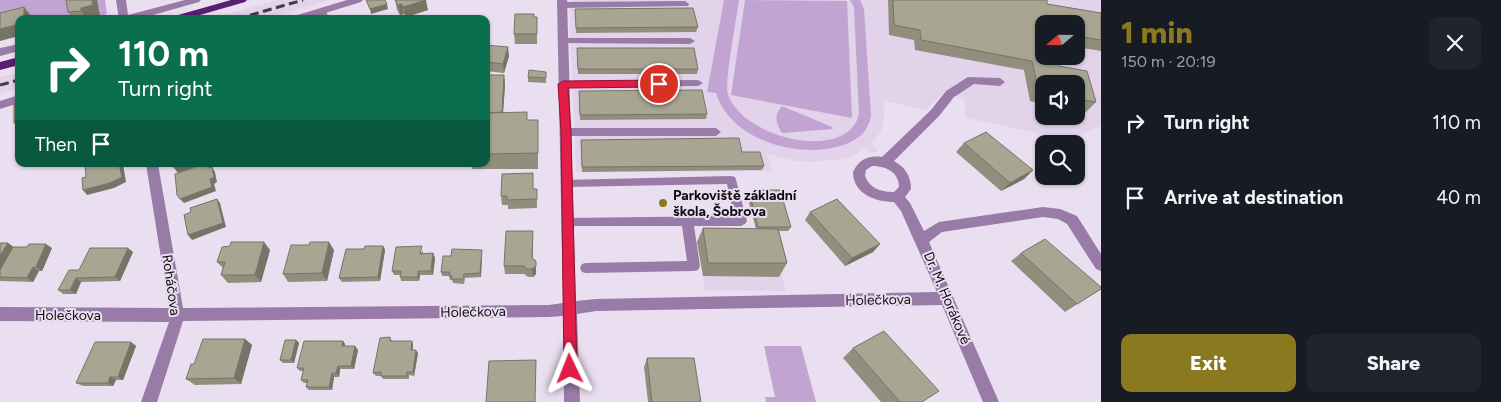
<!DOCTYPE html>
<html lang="en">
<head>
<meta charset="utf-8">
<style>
  :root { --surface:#171b24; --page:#20242c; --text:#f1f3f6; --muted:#9ea1a6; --accent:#8a791e }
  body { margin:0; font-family:Figtree,sans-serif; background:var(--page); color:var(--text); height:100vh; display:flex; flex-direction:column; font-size:19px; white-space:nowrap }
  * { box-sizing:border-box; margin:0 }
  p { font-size:16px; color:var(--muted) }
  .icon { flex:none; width:28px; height:28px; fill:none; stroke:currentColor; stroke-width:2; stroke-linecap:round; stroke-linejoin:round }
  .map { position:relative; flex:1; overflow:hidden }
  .details { display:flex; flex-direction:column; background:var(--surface); width:400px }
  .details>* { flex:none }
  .top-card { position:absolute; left:15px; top:15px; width:475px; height:152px; border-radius:10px; box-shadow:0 1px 4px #0004; background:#0b6e4f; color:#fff; overflow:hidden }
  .needle { width:32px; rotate:250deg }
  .fabs { position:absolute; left:1035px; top:15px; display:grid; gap:10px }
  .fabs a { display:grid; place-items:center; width:50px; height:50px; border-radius:10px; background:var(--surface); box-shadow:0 1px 4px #0004; font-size:25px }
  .pin { position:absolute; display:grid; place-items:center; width:42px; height:42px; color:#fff; margin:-21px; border:2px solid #fff; border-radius:50%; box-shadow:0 1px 5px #0007 }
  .me { position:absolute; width:55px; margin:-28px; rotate:358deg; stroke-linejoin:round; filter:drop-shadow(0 0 4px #0008) }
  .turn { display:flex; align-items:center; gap:18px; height:105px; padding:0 20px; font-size:22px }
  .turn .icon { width:65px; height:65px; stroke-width:2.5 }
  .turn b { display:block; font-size:35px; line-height:42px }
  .then { display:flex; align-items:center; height:48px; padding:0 20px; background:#0003; gap:10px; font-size:19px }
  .round { display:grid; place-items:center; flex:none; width:52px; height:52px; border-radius:10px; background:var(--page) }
  .head { display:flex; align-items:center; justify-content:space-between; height:85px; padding:0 20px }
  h1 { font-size:30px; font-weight:800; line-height:38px; color:var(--accent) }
  .cta { display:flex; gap:10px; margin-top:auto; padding:10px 20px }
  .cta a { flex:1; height:58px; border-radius:10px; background:var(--accent); color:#fff; font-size:20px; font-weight:800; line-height:58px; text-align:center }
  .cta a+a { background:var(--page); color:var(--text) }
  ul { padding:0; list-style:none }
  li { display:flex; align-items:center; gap:15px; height:75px; padding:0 20px }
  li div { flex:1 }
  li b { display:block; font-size:19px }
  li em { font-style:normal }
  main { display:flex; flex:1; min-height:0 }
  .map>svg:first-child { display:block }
  .built { fill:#e2d3ea; fill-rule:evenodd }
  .green { fill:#c2a4d2 }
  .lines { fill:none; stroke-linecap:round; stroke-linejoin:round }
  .service { fill:#997ba8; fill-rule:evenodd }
  .minor { fill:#997ba8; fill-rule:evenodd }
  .primary { fill:#5a1f72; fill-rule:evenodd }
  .rail { stroke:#423c44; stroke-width:3; stroke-dasharray:9 4.5; stroke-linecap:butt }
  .wall { fill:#918e7e }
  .shaded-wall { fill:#767467 }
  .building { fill:#a9a593; stroke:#767467 }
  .route { fill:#e11d48; stroke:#92132f }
  .poi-dot { fill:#8a791e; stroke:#eadff0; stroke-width:2 }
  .labels { text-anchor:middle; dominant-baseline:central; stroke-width:4; stroke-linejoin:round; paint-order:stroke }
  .poi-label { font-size:14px; font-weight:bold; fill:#0f0b10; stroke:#eadff0; text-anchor:start }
  .street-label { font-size:14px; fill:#0f0b10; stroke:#eadff0 }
</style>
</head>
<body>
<main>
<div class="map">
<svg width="1101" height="402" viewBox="0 0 1101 402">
  <rect width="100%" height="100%" fill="#eadff0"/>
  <path class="built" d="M277,0H330L264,19H209Z
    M572,0H1101V126L1073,137L1046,135L966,118L964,99L945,92L925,110L885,101L883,127L876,139L871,144L879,151L870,153L864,148L855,155L842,159L812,162L795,161L767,154L772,171L576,172L569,5ZM1044,24H1076V56H1044ZM1044,84H1076V116H1044Z
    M19,72V88L0,94V77Z
    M697,239H771L786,291L705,290Z"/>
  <path class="green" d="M0,0H105L107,13L100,19H88L100,15L99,7L75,19L32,18L19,19L0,26Z
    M724,0H739C737,16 724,83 728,95C744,139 848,163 859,114L854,7L850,0H860L864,9L871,116C868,132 858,140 843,145C800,160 731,141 716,93L707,92Z
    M745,0L847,1L852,118L731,95Z
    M782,106L832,127L833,129L782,133C776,123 773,116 782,106Z
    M764,346H801L816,402H766L765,397H775Z"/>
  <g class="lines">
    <path class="service" d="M685,1L689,4L688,6L562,8L558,5L562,2Z
      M563,38H690L695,41L690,44L560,43V39Z
      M698,80L703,83L698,86L563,87L558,84L563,81Z
      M566,128H716L721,132L716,136H566L561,132Z
      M731,176L735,177L736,180L747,221L745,224L741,226H694L700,266L698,270L694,271L586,273L582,272L580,268L582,264L586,263L687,261L682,226H568L564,224L562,221L564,218L734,216L727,184L567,187L563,186L561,183L563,180Z"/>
    <path class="minor" d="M116,0H126L128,15L185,0H201L199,2L139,19H119Z
      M347,0H363L361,2L306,19H289L291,17Z
      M557,0H567L576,301L596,299L937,292L901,211L894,202C876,202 853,194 853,172C859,159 869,155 882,157L931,110L946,91L968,77L1000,78L1005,82L1000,86L974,84L954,97L939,116L894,161C905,167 911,176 911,189L905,197L910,203L924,231L939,222L1043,207L1060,209L1077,216L1101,254V271L1096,269L1067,224L1058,219L1043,217L942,232L929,242L999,402H983L942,305L596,311L577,314L580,402H564L563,316L549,317L183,321L157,402H141L169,322L0,321V307L169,308L146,164H158L183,308L549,305L563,303ZM872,166C886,166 899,172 899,187L894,192C882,192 870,189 865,176L866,170Z
      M19,44V51L0,56V48Z
      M19,95V103L0,109V101Z"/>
    <path class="primary" d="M231,0H247L245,2L186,19H169L171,17Z
      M19,57V65L0,70V62Z"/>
    <path class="rail" d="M237,19L303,0
      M0,85L19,80"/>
  </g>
  <path class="wall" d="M66,0H97L100,15L88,18V19H73L68,12Z
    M395,0L428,10L406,17L404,14L400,15L397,10Z
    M888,0H1047V4L1101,13V51L1076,47V24H1044V56L1064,59L1059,65V66L1096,102L1086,112L1076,110V84H1044V104L1030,101L1024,70L915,50L914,40L889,35Z
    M575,9L698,27L696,32L576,33Z
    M534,17H537V44H515L514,34Z
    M486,45L509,56L504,73L486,71Z
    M577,48L698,69L697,74H578Z
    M546,72V83L528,82V77Z
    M486,75H504L505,85L503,112L527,120H538V169H472L471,164H486Z
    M579,91L707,114L706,119L580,120Z
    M581,140L742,152L764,166L762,170L582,172Z
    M964,143L1033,170L1024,179L1001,191L956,152Z
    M534,189H537V208L508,209V205H502L501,196Z
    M758,190L791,227L788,231H779L787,263L779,277L703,276L697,242L703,228L756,229L749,203L751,199H757L756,195Z
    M810,212L880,244L873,252L845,266L805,220Z
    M533,231V259L536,261V274L533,277H528L524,274H505L504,266Z
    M0,243H8L13,247L52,248L42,271H39L33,282L0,281Z
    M383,246L385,250L380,281L342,282L339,278L364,249Z
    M270,250L261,282L228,283L221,275L223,268L217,262Z
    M334,250L327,281L288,282L283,274Z
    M482,250V254L481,277L465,278L464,284L453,283L452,280H450L449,276H442L441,272L451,256Z
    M423,251V254L433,253L435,258L433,275H420L419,281H401L400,275H394L392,271Z
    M133,252L120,281L81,282L76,294H63L58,290L79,270Z
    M1021,253L1101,289L1065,312L1011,261Z
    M390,337L392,341L413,344V350L418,353L414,376L409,375V379H383L381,376H376L373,373Z
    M245,339L252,345L241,384L195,385L186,379Z
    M296,340L299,343L294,363H283L280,360Z
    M343,341L345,344V346L358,350L354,369H340L339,377H334L332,390H309L306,387L307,383H304L301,380L303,371H300L297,368Z
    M131,342L136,346L123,380H116L113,386H83L76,383Z
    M853,348L922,402H881L843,358Z
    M647,358L701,402H648L644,367Z"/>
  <path class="shaded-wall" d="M92,0H97V1L100,15L87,19L81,11V8Z
    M426,0L428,10L406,17L403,7Z
    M387,4L388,9L371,14L370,9Z
    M402,4L404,14L400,15L398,5Z
    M24,7L32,17V19H24Z
    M19,24V36L0,41V29Z
    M508,47L509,56L504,73L503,64Z
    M504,75L505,85L502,128L501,119Z
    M19,122V127L14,123Z
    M119,164H123L126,182L114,188L87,195L83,190Z
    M187,164H203L178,173L174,168Z
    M212,167L215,172L217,182L214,184L216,191L184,203L180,199L210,179Z
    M1033,170L1024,179L1001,191L1010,183Z
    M217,199L220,203L226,227L192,240L188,235Z
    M264,242L270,250L261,282L255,275Z
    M329,242L334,250L327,281L322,273Z
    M0,243L6,247L8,243L19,251L0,277Z
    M46,244L52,248L42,271L36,267Z
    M880,244L873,252L845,266L852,258Z
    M383,246L385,250L380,281L378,277Z
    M128,248L133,252L120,281L115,277Z
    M482,250V254L481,277L480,273Z
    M433,253L435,258L433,275L431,271Z
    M536,261V274L533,277L532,269Z
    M33,267L39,271L33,282L27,278Z
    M418,271L420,275L419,281L418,277Z
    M76,278L81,282L76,294L70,290Z
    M245,339L252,345L241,384L234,378Z
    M296,340L299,343L294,363L291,360Z
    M343,341L345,344L344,350L342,346Z
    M412,341L413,344L412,353L411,350Z
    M131,342L136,346L123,380L118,377Z
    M355,346L358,350L354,369L351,366Z
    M416,350L418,353L414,376L413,372Z
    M338,366L340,369L339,377L336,373Z
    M332,373L334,377L332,390L329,387Z
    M110,377L116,380L113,386L108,383Z"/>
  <path class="building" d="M66,0H92L93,5L81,8V11L68,12Z
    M366,0H385L387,4L370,9Z
    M395,0H426L403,7L402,4L398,5Z
    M893,0H1047V4L1101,13V40L1076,36V24H1044V56H1064V59L1057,58L1059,66L1087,71L1096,102L1076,99V84H1044V93L1039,92L1032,61L921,40L920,30L894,25Z
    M24,7V19H19V24L0,29V13Z
    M693,8L698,27L576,28L575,9Z
    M326,13L329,19H306Z
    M515,14H534V17H537V34H514Z
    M486,45L508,47L503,64L486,62Z
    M577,48H694L698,69H578Z
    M529,70L546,72V78L528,77Z
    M486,75H504L502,112L486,113Z
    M702,90L707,114L580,115L579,91Z
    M19,103V122L14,123V104Z
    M527,112V120H538V153L486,154V113Z
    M986,132L1033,170L1010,183L964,143Z
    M739,138L742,152H760L764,166L582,167L581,140Z
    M85,164H119L122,177L110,183L83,190L82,178L86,177Z
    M173,164H187L174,168Z
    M205,164H207L208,168L212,167L214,178L210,179L212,187L180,199L177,195L175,174Z
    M533,173V189H537V199L507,200V196H501L502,174Z
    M758,190H780L791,227H758L751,199H760Z
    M217,199L223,223L188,235L184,215L191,212L190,208Z
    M837,199L880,244L852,258L810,212Z
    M703,228L778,229L787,263H708Z
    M506,231H533L532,258L536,261V266L532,269H527L524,266H504Z
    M1045,239L1101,287V289L1077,304L1021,253Z
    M231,242H264L255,275H221L225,262H217L222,247L230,246Z
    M310,242H329L322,273L283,274L291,245H309Z
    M0,243H8L0,256Z
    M29,244H46L36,267H33L27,278L0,277V270L13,247H27Z
    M365,246H383L378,277L339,278L346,249H364Z
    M422,246L420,254L433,253L431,271H418V277H400L401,271H392L396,247Z
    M90,248H128L115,277L76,278L70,290H58L69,270H79Z
    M452,249L482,250L480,273L464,274L463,279H452V276H449L450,272H441L443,256H451Z
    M884,331L939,391L922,402H900L853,348Z
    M390,337V341H412L411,350H416L413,372H407V376H381V372L373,373L380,338Z
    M203,339H245L234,378L186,379L191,364H194Z
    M285,340H296L291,360H280Z
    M304,341H343L342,346H355L351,366H338L336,373H332L329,387H306L308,380H301L304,368H297Z
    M95,342H131L118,377H110L108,383H76Z
    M647,358H694L701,402H652Z
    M536,360L535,402H486L489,361Z"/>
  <path class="route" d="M659,80L664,84L659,87L568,88L571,132L577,369L575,374L570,376L566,374L564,369L561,132L558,84L563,81Z"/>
  <circle class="poi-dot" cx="663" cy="203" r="5"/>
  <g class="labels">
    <g class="poi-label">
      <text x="673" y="195">Parkoviště základní<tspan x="673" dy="16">škola, Šobrova</tspan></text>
    </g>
    <g class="street-label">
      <text transform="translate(171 285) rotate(82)">Roháčova</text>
      <text transform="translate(947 298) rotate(67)">Dr. M. Horákové</text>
      <text transform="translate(878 300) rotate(-1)">Holečkova</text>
      <text transform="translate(473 312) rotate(-1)">Holečkova</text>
      <text x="68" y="315">Holečkova</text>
    </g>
  </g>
</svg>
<div class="fabs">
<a><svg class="needle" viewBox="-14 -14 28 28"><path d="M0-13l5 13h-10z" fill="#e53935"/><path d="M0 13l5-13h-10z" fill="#9ea1a6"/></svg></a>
<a><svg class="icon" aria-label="sound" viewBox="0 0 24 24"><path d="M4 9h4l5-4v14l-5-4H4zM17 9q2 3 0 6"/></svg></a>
<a><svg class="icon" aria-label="search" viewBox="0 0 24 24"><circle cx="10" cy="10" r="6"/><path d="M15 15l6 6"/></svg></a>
</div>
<div class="pin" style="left:659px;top:84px;background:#d93025"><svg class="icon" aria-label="arrive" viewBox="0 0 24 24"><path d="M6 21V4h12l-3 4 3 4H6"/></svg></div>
<svg class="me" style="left:570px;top:369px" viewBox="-20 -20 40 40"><path d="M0-17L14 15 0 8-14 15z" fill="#e11d48" stroke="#fff" stroke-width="4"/></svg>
<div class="top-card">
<div class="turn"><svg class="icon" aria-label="right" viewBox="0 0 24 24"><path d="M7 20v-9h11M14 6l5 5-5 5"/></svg><div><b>110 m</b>Turn right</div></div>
<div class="then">Then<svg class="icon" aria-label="arrive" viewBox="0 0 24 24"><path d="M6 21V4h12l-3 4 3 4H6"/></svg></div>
</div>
</div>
<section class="details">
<div class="head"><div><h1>1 min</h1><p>150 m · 20:19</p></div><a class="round"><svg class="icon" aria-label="close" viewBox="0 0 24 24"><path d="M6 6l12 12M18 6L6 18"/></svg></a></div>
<ul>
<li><svg class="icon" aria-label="right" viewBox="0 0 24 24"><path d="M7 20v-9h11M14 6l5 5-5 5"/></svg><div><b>Turn right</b></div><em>110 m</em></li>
<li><svg class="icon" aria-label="arrive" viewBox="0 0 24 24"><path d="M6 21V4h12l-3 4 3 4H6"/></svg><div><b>Arrive at destination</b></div><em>40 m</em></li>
</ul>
<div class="cta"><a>Exit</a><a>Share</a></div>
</section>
</main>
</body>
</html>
